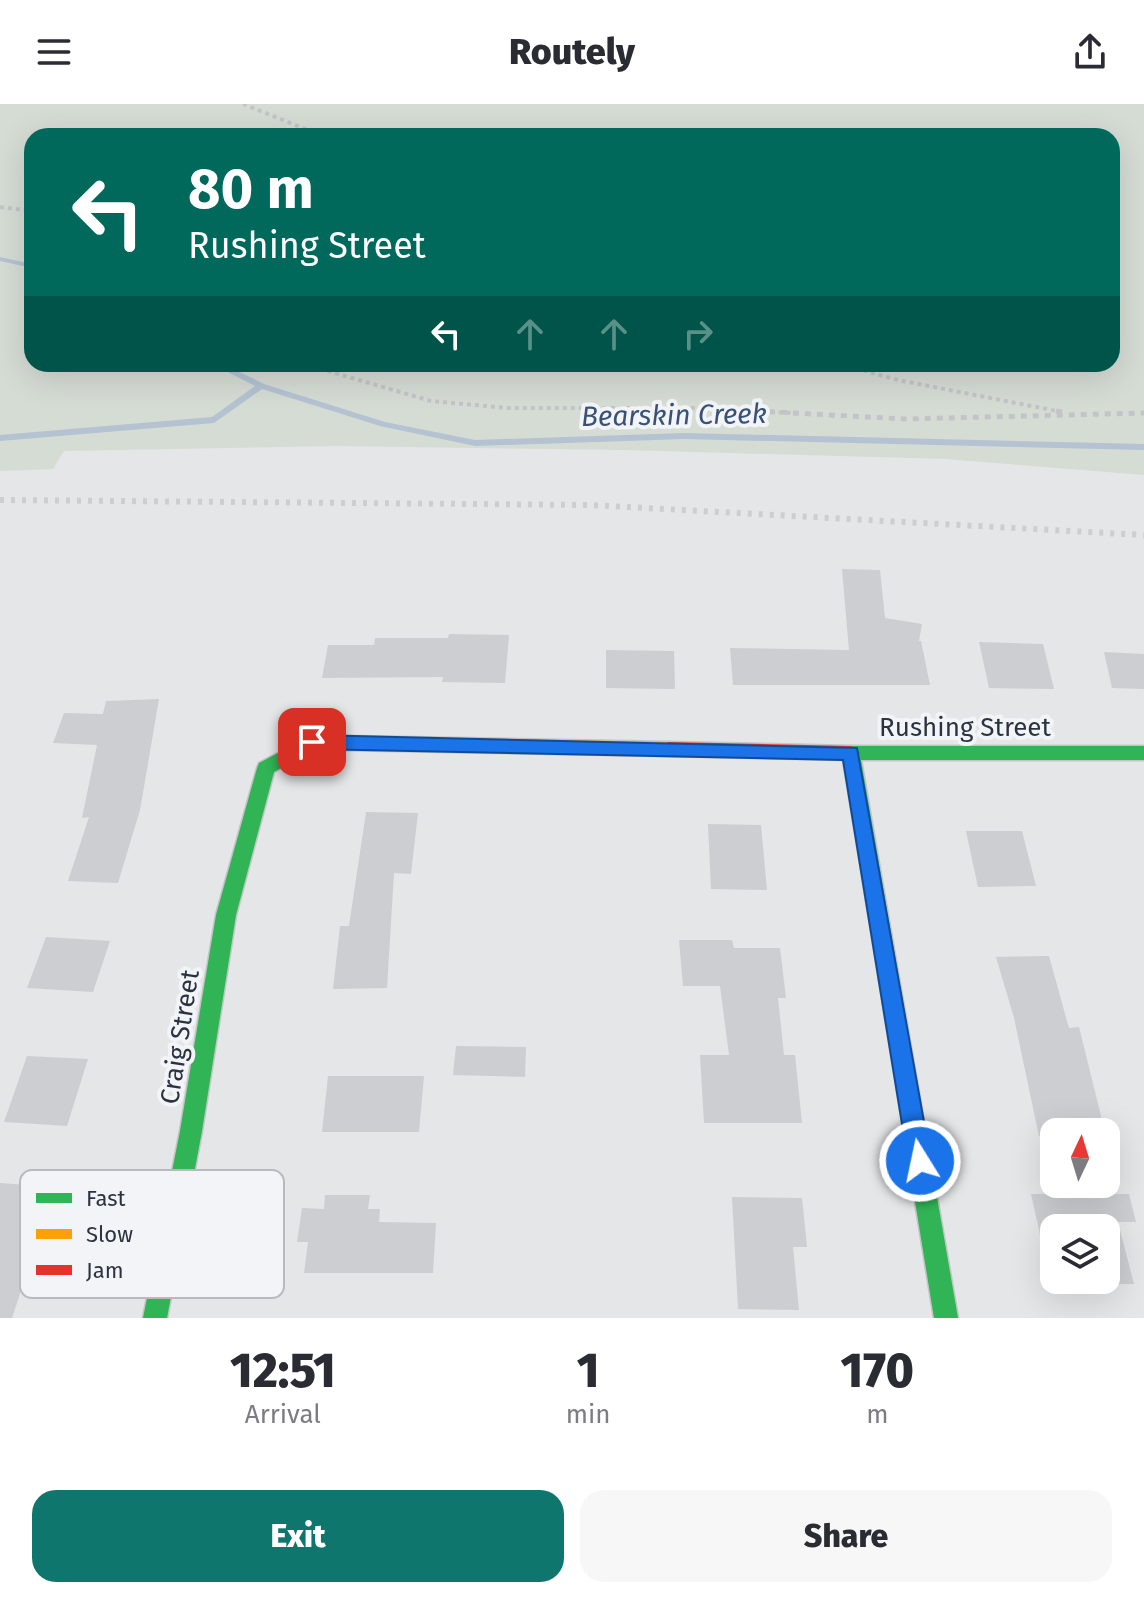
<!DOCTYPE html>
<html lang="en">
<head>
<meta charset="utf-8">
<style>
  :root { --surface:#fff; --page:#f7f7f7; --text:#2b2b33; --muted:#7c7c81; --accent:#0f766e }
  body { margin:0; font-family:"Fira Sans",sans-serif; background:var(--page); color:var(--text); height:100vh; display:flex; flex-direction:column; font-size:30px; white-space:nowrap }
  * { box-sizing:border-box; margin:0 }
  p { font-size:26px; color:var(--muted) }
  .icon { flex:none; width:44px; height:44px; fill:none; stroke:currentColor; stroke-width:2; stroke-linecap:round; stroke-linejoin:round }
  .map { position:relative; height:1214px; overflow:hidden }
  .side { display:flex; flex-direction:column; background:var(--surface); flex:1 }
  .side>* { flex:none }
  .top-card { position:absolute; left:24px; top:24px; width:1096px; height:244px; border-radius:24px; box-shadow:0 8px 32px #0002; background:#00695c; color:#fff; overflow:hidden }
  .needle { width:52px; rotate:4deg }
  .fabs { position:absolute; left:1040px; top:1014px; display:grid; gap:16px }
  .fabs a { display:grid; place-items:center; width:80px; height:80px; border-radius:16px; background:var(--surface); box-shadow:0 8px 32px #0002; font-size:40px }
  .pin { position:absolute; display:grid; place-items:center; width:68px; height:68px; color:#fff; margin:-34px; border-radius:16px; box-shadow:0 4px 12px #0006 }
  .me { position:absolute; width:88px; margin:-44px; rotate:350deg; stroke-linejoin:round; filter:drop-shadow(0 0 6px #0008) }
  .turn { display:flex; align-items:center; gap:28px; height:168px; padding:0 32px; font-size:36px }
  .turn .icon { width:104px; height:104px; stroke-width:2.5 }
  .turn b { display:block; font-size:56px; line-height:68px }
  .lanes { display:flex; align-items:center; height:76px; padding:0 32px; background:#0003; justify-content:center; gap:40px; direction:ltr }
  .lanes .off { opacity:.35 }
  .eta { display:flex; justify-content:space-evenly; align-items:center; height:136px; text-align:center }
  .eta b { font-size:48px; font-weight:800; line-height:56px }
  .primary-button { display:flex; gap:16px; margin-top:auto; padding:16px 32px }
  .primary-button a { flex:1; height:92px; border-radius:24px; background:var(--accent); color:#fff; font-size:32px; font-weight:800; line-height:92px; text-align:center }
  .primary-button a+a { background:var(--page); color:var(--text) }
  header { display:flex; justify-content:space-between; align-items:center; height:104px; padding:0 32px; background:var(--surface); font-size:36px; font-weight:800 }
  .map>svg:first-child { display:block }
  .green { fill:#d5dcd4; fill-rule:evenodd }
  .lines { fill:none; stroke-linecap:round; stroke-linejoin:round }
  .stream { fill:#b4c2d2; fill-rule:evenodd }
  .building { fill:#ccced1; fill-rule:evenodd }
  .fast-casing { stroke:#c2c4c6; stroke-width:3 }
  .slow-casing { stroke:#c2c4c6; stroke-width:3 }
  .jam-casing { stroke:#c2c4c6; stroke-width:3 }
  .path-far1 { stroke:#c3c4c8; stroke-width:4; stroke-dasharray:4 4; stroke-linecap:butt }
  .path { stroke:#c3c4c8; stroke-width:5; stroke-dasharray:6 6; stroke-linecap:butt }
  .fast { fill:#30b455; fill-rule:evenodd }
  .slow { fill:#ff9f0a; fill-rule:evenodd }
  .jam { fill:#e5322d; fill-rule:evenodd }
  .rail { stroke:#cdced0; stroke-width:6; stroke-dasharray:4 7; stroke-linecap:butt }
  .route { fill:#1a73e8; stroke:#114b97; stroke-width:2 }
  .labels { text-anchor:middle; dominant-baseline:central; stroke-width:8; stroke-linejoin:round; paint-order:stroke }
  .street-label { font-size:26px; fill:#2b3341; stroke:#f2f4f7 }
  .water-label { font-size:28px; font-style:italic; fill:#375274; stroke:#f2f4f7 }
  .key { fill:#f2f4f7; stroke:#b6bac0; stroke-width:2 }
  .key-label { font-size:22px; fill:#2b3341 }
</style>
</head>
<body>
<header><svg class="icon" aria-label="menu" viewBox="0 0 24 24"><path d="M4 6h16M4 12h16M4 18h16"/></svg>Routely<svg class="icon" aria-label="share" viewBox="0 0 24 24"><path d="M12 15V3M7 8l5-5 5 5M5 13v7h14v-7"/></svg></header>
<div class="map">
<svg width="1144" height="1214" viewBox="0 0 1144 1214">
  <rect width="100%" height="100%" fill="#e4e6e8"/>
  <path class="green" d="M0,0H1144V371L945,355L625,346L335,342L64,347L53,365L0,367ZM32,32H1112V260H32Z"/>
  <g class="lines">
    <path class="stream" d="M0,153L32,160V164L0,157Z
      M212,260H223L264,280L385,318L475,336L684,329L1144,340V346L684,335L475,342L380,322L262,285L214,319L0,337V331L212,313L255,282Z"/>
  </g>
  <path class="building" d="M842,465L880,466L885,514L922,520L919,537H921L930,581H733L730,544L849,546Z
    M449,530L509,531L505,579L442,578L443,573L322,574L328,541H374L375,534H448Z
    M979,538L1043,540L1054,585L989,584Z
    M606,546L674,547L675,585L606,584Z
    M1104,548L1144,550V585L1112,584Z
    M159,595L140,706L118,779L68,777L89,713L82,714L97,641L53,639L64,609L103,610L106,597Z
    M366,708L418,709L411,770L394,769L387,884L333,885L340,822H349Z
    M708,720L761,721L767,786L711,785Z
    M966,727H1022L1036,782L978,783Z
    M46,833L110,837L93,888L27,884Z
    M679,836H732L734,844H780L786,894H778L784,951H795L802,1019H704L700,951H729L720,882H683Z
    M1049,852L1069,924L1079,923L1105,1028H1054V1032H1039L1014,914L996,853Z
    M456,942L526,943L525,973L453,971Z
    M27,952L88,955L67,1022L4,1018Z
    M328,972H424L419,1028H322Z
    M0,1079L81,1085L69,1124L42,1123L12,1214H0Z
    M1031,1090H1129L1136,1118H1118L1134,1180H1051ZM1054,1124H1106V1176H1054Z
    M325,1091H370L368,1105H380L379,1118L436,1119L433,1169H304L308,1138H297L302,1104L324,1105Z
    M732,1093L802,1094L807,1143H793L799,1206L738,1205Z"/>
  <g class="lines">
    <defs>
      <path id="fast" d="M312,631L344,632L353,639L344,646L315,645L274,668L236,811L202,1027L167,1214H143L180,1027L216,811L257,664L259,659Z
        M851,642H1144V656H861L958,1214H934L842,649Z"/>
      <path id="slow" d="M344,632L668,638L677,645L668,652L344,646L335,639Z"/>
      <path id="jam" d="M668,638L851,642L860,649L851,656L668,652L659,645Z"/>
    </defs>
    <use href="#fast" class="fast-casing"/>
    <use href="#slow" class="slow-casing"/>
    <use href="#jam" class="jam-casing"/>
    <path class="path-far1" d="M243,0L323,32
      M0,103L32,107
      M288,260L328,267L431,297L508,304H704L793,309
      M840,260L898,276L1062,308"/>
    <path class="path" d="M757,307L905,315L1144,309
      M1056,307L1062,308"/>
    <use href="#fast" class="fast"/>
    <use href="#slow" class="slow"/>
    <use href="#jam" class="jam"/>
    <path class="rail" d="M0,396L590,401L1144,431"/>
  </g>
  <path class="route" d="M312,631L857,644L931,1057L928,1064L920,1067L911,1064L908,1057L843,656L312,645L303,638Z"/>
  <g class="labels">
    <g class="street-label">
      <text x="965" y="623">Rushing Street</text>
      <text transform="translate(180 933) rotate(-81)">Craig Street</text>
    </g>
    <g class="water-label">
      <text transform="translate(674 311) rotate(-1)">Bearskin Creek</text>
    </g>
  </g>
  <rect x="20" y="1066" width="264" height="128" rx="12" class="key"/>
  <rect x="36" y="1089" width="36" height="10" fill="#30b455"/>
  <rect x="36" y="1125" width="36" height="10" fill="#ff9f0a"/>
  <rect x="36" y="1161" width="36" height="10" fill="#e5322d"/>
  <g class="key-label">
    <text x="86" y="1102">Fast</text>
    <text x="86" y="1138">Slow</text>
    <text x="86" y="1174">Jam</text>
  </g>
</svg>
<div class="fabs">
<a><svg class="needle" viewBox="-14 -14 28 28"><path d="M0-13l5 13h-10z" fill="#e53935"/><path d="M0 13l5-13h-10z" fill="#7c7c81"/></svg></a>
<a><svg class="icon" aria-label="layers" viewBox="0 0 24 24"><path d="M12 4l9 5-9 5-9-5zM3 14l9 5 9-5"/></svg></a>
</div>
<div class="pin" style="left:312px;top:638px;background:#d93025"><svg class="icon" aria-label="arrive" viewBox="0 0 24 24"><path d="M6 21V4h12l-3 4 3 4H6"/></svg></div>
<svg class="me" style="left:920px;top:1057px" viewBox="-20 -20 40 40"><circle r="17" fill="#1a73e8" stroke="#fff" stroke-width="3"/><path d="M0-11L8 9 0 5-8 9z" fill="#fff"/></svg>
<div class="top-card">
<div class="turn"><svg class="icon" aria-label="left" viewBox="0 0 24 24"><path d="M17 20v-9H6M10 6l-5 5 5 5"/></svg><div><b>80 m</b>Rushing Street</div></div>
<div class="lanes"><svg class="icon" aria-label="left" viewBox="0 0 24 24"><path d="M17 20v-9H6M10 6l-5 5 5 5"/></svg><svg class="icon off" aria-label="ahead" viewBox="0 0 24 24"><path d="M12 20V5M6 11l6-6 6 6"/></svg><svg class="icon off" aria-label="ahead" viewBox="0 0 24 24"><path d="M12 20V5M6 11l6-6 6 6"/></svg><svg class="icon off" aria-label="right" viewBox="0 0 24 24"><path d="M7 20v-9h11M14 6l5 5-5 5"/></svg></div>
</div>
</div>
<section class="side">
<div class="eta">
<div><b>12:51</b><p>Arrival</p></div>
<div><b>1</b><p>min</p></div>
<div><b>170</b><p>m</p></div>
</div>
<div class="primary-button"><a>Exit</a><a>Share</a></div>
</section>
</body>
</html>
